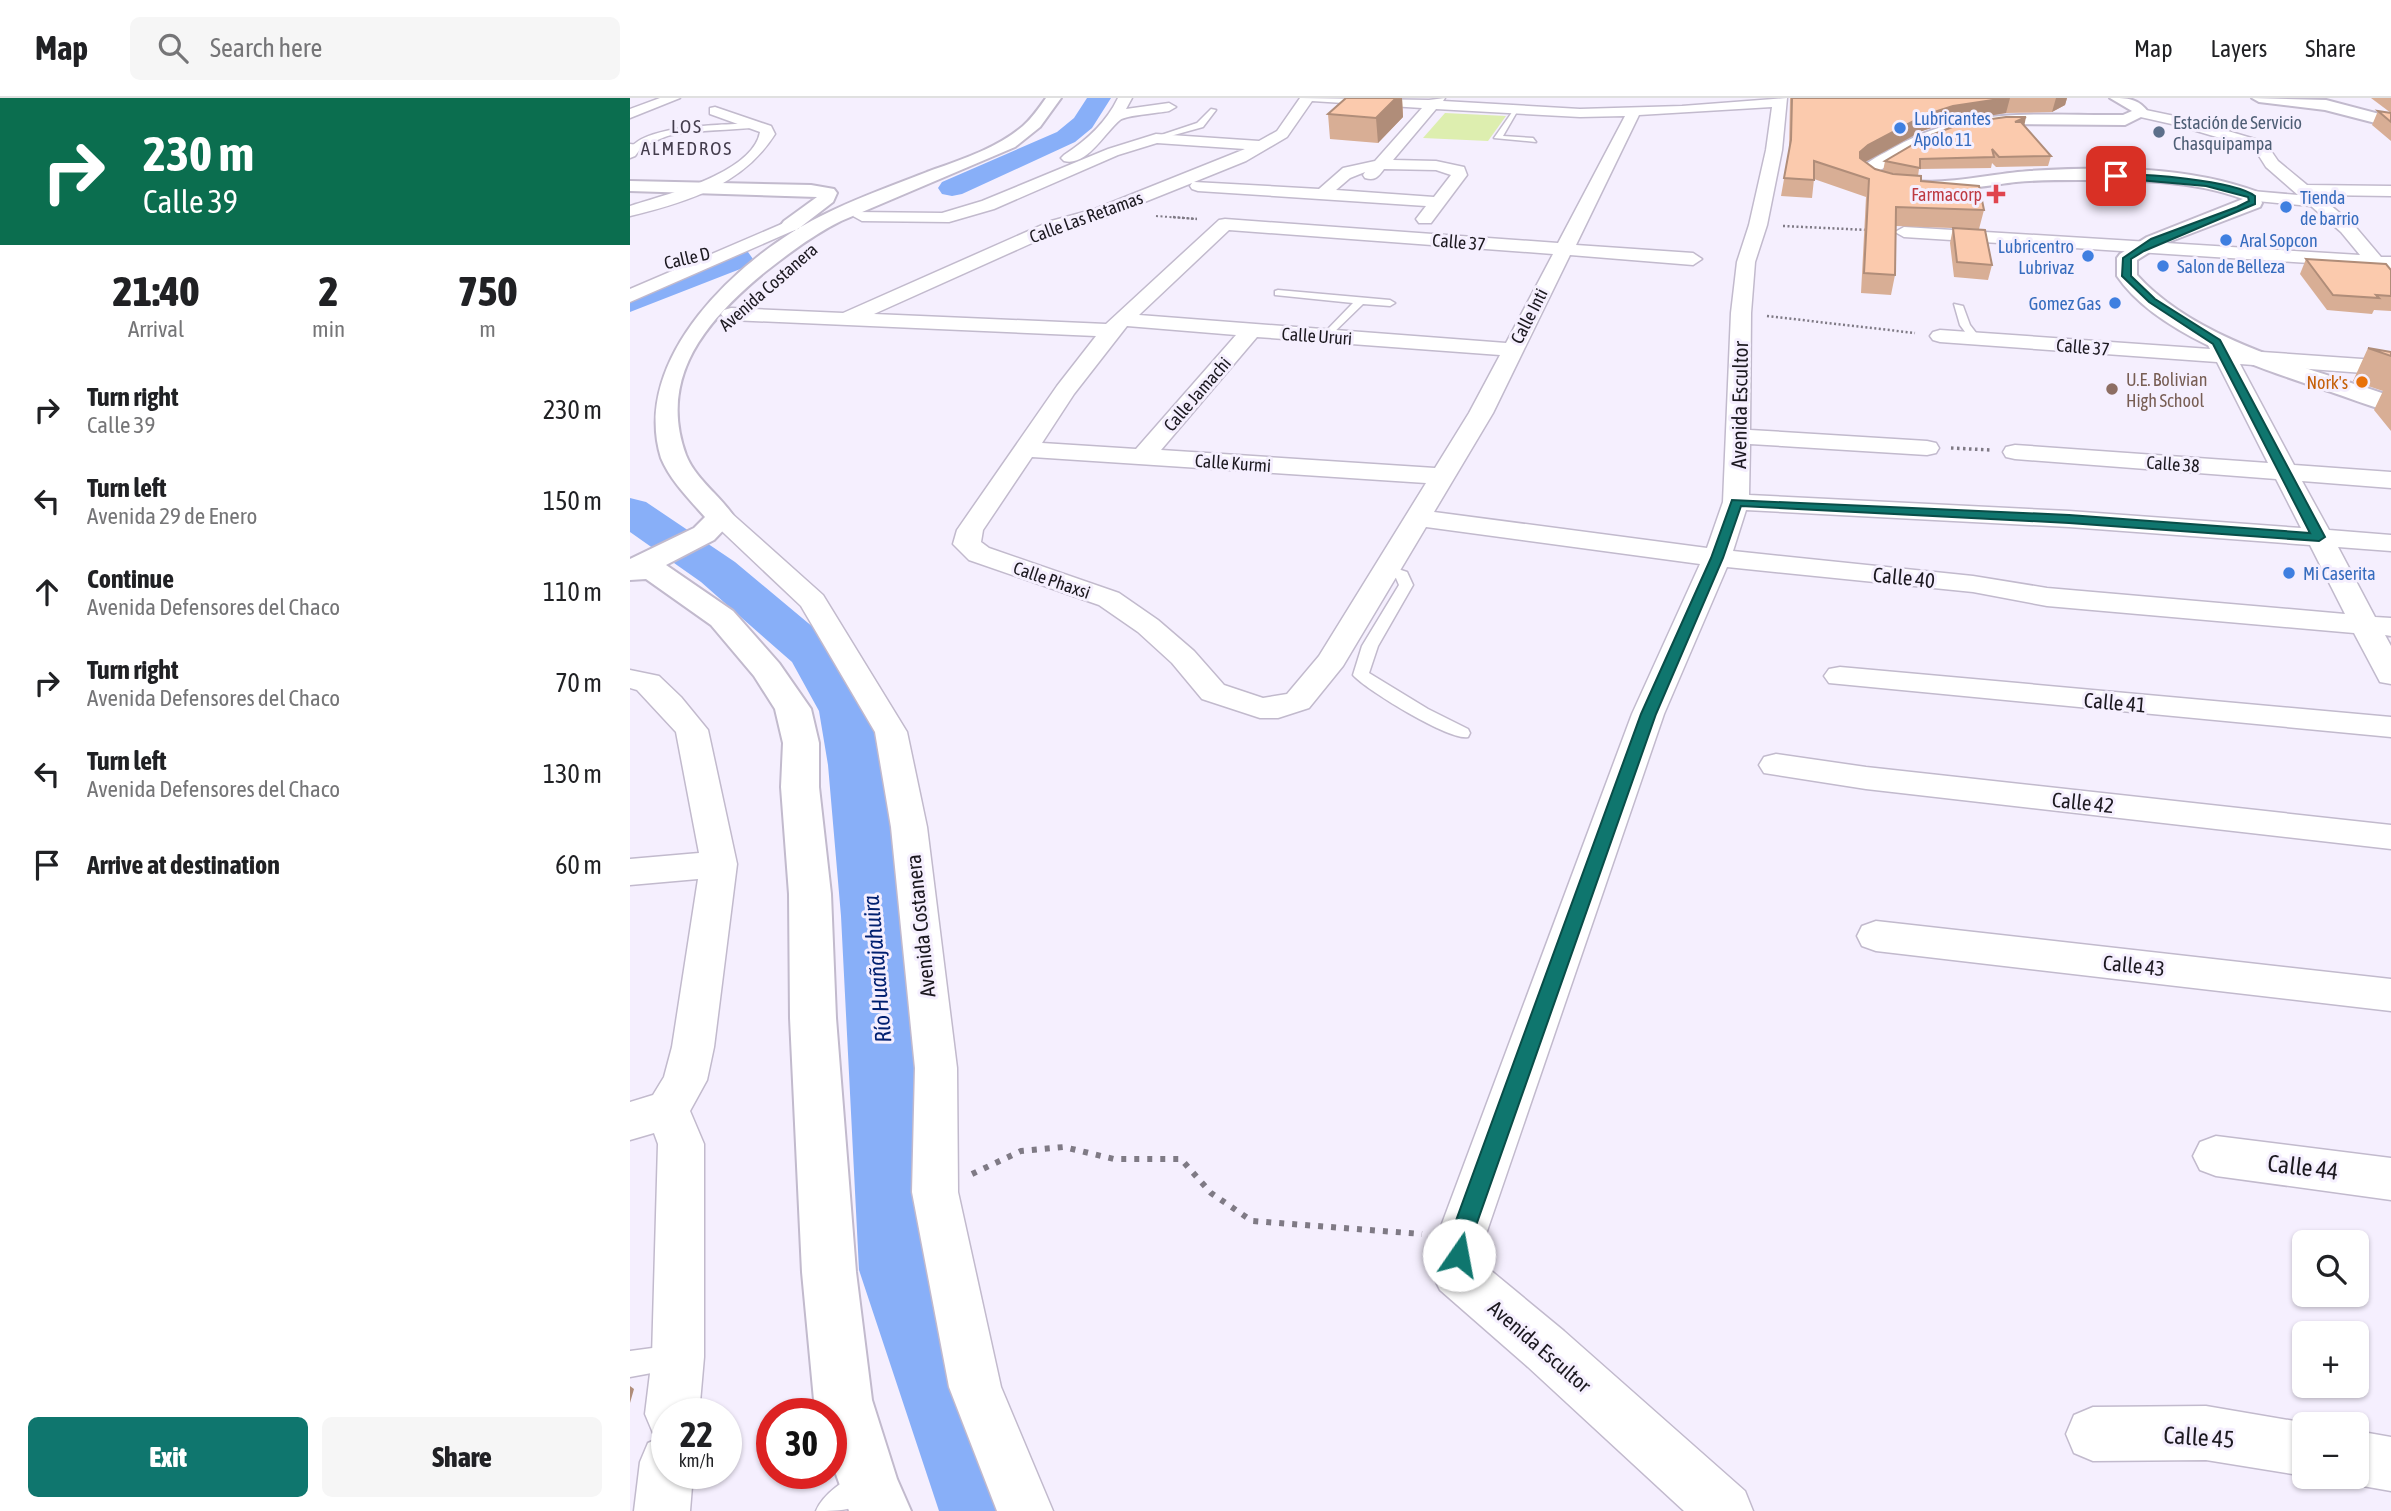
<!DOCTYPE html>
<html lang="en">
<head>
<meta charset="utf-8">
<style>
  :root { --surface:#fff; --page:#f6f6f6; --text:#202124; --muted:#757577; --line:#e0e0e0; --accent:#0f766e }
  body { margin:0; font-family:"Asap Condensed",sans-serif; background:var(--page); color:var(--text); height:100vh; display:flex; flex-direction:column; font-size:26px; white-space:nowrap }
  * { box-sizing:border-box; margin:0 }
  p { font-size:23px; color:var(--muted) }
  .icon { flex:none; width:38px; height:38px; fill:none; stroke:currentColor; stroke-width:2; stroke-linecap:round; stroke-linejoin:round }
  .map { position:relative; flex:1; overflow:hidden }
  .sheet { display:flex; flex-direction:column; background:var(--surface); width:630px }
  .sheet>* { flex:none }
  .top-card { background:#0b6e4f; color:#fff; overflow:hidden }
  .buttons { position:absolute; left:1662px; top:1132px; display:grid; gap:14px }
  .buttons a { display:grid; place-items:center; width:77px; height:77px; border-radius:10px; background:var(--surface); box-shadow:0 2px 5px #0004; font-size:35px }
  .speed { position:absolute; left:21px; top:1300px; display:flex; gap:14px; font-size:35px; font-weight:700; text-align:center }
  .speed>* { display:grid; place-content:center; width:91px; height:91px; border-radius:50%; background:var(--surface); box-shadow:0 2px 5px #0004; line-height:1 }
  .speed small { font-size:18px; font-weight:400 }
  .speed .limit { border:10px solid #d22; background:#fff; color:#111 }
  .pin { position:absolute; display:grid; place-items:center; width:60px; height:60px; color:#fff; margin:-30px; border-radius:14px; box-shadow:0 4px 10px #0006 }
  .me { position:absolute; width:77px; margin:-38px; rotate:12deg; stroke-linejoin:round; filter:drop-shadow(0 0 5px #0008) }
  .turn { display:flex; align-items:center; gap:24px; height:147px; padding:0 28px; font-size:32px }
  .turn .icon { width:91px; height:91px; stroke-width:2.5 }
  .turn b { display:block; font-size:49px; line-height:60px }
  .eta { display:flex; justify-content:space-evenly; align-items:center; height:119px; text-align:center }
  .eta b { font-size:42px; font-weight:800; line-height:49px }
  .button { display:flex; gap:14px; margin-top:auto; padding:14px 28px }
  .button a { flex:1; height:80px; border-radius:10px; background:var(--accent); color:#fff; font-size:28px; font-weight:800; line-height:80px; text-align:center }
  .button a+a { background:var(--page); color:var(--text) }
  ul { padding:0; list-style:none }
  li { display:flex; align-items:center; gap:21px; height:91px; padding:0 28px }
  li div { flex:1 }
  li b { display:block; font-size:26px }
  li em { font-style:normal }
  header { display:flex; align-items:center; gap:42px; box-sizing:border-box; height:98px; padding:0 35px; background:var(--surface); border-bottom:2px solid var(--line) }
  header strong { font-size:33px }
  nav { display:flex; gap:38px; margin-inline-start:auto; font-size:24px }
  .search { width:490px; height:63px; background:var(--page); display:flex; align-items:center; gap:18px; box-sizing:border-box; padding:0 24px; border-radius:10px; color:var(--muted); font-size:26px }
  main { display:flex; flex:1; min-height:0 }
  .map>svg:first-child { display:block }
  .green { fill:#ddeeaf }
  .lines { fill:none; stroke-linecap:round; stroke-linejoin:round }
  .river { fill:#88aff8; fill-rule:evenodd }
  .lane-casing { stroke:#c2bacd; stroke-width:3 }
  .street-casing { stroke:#c2bacd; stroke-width:3 }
  .secondary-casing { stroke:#c2bacd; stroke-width:4 }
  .primary-casing { stroke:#c2bacd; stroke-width:4 }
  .path-far3 { stroke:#7f7a85; stroke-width:2; stroke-dasharray:2 2.5; stroke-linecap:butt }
  .path-far2 { stroke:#7f7a85; stroke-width:2.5; stroke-dasharray:2 2.5; stroke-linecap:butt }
  .path-far1 { stroke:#7f7a85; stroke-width:3.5; stroke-dasharray:2.5 3.5; stroke-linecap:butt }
  .path { stroke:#7f7a85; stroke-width:6; stroke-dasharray:5 8; stroke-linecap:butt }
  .lane { fill:#fff; fill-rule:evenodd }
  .street { fill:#fff; fill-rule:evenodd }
  .secondary { fill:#fff; fill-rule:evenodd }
  .primary { fill:#fff; fill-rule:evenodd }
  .wall { fill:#d8ae95 }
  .shaded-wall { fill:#b08d79 }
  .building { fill:#fbcaad; stroke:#b08d79; stroke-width:2 }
  .route { fill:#0f766e; stroke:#0a4d48; stroke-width:2 }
  .shop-dot { fill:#3f7fe0; stroke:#f5effe; stroke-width:2.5 }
  .service-dot { fill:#5c6f8a; stroke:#f5effe; stroke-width:2.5 }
  .health-dot { fill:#e0444e; stroke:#f5effe; stroke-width:2.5 }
  .food-dot { fill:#e8710a; stroke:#f5effe; stroke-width:2.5 }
  .education-dot { fill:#8d6e63; stroke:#f5effe; stroke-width:2.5 }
  .labels { text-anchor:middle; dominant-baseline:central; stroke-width:6; stroke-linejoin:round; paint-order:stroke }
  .far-shop-label { font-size:18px; fill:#366cbe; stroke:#f5effe; text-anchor:start }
  .far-service-label { font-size:18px; fill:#4e5e75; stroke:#f5effe; text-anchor:start }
  .far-health-label { font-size:18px; fill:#be3a42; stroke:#f5effe; text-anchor:end }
  .far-street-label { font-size:18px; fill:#1c1920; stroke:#f5effe }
  .far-education-label { font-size:18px; fill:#785e54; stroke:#f5effe; text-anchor:start }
  .far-food-label { font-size:18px; fill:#c56008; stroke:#f5effe; text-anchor:end }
  .far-neighbourhood-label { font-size:19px; letter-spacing:2px; fill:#443d4d; stroke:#f5effe }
  .street-label { font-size:21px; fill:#1c1920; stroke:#f5effe }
  .water-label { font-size:23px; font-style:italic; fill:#001f70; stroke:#f5effe }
  .near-street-label { font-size:24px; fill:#1c1920; stroke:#f5effe }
</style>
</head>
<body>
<header>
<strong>Map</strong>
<div class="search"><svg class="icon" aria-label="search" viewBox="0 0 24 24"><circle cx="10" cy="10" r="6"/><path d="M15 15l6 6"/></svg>Search here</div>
<nav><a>Map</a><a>Layers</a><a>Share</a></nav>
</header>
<main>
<section class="sheet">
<div class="top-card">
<div class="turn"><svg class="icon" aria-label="right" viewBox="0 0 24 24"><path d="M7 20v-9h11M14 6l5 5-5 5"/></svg><div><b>230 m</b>Calle 39</div></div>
</div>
<div class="eta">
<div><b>21:40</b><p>Arrival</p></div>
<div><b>2</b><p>min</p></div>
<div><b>750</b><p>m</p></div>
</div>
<ul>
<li><svg class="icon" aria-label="right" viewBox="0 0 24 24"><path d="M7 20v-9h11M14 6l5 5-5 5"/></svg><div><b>Turn right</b><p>Calle 39</p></div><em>230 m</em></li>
<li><svg class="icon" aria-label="left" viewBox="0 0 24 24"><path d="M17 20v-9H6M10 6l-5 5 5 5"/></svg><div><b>Turn left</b><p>Avenida 29 de Enero</p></div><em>150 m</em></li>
<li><svg class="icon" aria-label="ahead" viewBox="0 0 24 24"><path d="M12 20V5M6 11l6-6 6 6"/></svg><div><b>Continue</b><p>Avenida Defensores del Chaco</p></div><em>110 m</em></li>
<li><svg class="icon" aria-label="right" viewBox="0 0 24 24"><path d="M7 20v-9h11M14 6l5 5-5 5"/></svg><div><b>Turn right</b><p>Avenida Defensores del Chaco</p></div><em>70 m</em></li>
<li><svg class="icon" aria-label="left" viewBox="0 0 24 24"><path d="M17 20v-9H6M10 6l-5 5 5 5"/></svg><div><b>Turn left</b><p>Avenida Defensores del Chaco</p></div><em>130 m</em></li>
<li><svg class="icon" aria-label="arrive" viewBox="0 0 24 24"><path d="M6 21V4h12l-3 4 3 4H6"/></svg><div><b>Arrive at destination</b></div><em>60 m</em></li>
</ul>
<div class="button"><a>Exit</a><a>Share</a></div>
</section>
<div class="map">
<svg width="1761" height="1413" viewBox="0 0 1761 1413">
  <rect width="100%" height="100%" fill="#f5effe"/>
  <path class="green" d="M815,15L876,18L858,43L793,40Z"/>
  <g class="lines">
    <path class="river" d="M457,0H481L462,30L445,44L332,96L322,98L312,96L308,90L312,84L427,34L444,20Z
      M107,152L118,154L123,161L118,168L0,214V191L36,175Z
      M0,400L16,404L105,464L202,545L243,613L256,667L277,818L313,1172L405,1413H309L229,1172L211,818L198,667L189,613L162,564L71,484L0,434Z"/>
    <defs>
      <path id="lane" d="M885,10L888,12L873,38L903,40L906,44L864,40Z
        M581,11L586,12L573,29L526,42L522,40L567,25Z
        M126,25L129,29C99,33 70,31 41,37C28,40 11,52 0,51C16,26 97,27 126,25Z
        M648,192L760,202L765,205L760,208L733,206L696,242L692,241V237L723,205L645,197V193Z
        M1324,206L1333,208L1340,227L1350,240L1349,242H1341L1330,227Z
        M756,467L777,474L783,487L748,548L739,575L798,611L838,631L840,635L838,639C820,643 736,592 723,577L732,548L769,487L766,480L749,471Z
        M45,1247L54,1251L58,1260L54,1269L0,1279V1253Z
        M232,1374L242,1378L246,1388C234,1413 212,1413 186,1413C193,1396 215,1381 232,1374Z"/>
      <path id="street" d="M30,0H50L0,20V11Z
        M488,0H502L496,11L539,5L546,9L539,13C529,15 497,17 490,22C475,34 457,69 434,63L431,60L434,57C457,42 476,25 488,0Z
        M670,0L799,2L815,0L813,3L950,11L1052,8L1157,0L1152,52L1137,127L1125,164L1121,215L1120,332L1297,343L1306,345L1309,350L1306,355L1297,357L1120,346L1119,397L1439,413L1671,430L1646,381L1385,361L1376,359L1373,354L1376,349L1385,347L1638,365L1587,264L1310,244L1303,242L1300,238L1303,234L1310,232L1580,251L1577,245L1581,241H1595L1602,252L1761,263V277L1610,266L1664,367L1761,374V390L1672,383L1699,432L1761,437V453L1708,449L1745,519L1761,520V538L1755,537L1761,548V586L1750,584L1724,535L1417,508L1343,494L1097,469L1034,616L855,1139L853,1166L934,1233L1115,1393L1123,1413H1054L898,1269L810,1192L802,1176L807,1139L1002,616L1070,466L796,429L713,568L679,610L648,620H630L572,601L542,565L508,534L469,507L339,462L323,446L327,432L427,288L466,238L101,222L94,220L91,216L94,212L101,210L213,215L421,123L465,111L615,51L527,45L488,57L364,111L319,124L232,123L223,118L226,114L312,115L352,103L478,51L526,36L629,43L647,33ZM682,3L792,10L745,63L713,70L689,91L564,84L616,63L657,39ZM1142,9L1136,52L1119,127L1107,164L1101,215L1093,404L1077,450L804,414L863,315L940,157L1063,167L1072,161L1063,155L946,147L1009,17ZM806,11L950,19L995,18L928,145L595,121L589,122L476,226L244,216L433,131L477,119L562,85L560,88L562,91L568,93L796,108L786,121L789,125H801L837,77L834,69L806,63L763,62ZM754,71L806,72L821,77L804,99L706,92L720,80L735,74L733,77L735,80C745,83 748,79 754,71ZM599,132L923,156L876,245L509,217ZM497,228L606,237L506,351L412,345L444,296ZM627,239L870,257L839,315L805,370L531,352ZM402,359L796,385L689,558L657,596L633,600L594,587L564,553L528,522L489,495L359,450L351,444L353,432ZM1116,412L1439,429L1680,447L1715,516L1417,490L1343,478L1103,453Z
        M85,9L141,28L145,36C113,87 57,104 0,118V108C35,97 123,75 130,34L80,16V10Z
        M1511,11L1554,20L1635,44L1648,63L1677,87L1761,88V98L1688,97L1723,126L1751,159H1761V178H1747L1740,169L1274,139L1265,134L1274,129L1730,157L1711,134L1681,108L1616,102L1614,98L1616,94L1622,93L1668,97L1636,69L1624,50L1546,27L1506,18L1504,15Z
        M0,46L8,47L11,50L5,58L0,60Z
        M161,122L170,127L167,131L0,204V191Z
        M91,412L100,414L193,497L277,634L297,729L327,970L328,1094L371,1289L423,1413H367L319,1289L282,1094L285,970L261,729L245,634L171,508L78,420L82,414Z
        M1210,569L1761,619V639L1199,585L1194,578L1199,571Z
        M0,572L29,578L51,599L78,632L107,766L84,949L77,982L60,1013L74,1046V1259L69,1316H37V1376H63L60,1413H4L10,1364L18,1345L32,1339L23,1335L15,1316L22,1259L28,1046L24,1035L0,1042V1004L23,997L34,979L42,949L68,781L0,787V761L69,755L46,634L7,592L0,590Z
        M1146,656L1236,669L1761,727V751L1236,691L1134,675L1129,667L1134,659Z
        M1246,823L1761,881V913L1246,853L1232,848L1227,838L1232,828Z
        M1586,1038L1761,1060V1102L1586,1078L1570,1072L1563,1058L1570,1044Z
        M1576,1308L1682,1326H1675V1378L1576,1362L1463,1363L1444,1355L1436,1336L1444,1317L1463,1309Z
        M1727,1333L1761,1339V1393L1727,1387L1708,1379H1727Z"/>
      <path id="secondary" d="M416,0H431L410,29L385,49L211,123C183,137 159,155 135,174C78,221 27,278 56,357C66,382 91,398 105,420L84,442L36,467L103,513L149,565L181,611L189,645V689L201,796L206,920L226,1174L242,1302L267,1381L281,1413H219L201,1362V1316H188L184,1302L172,1174L160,920L159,796L151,689L153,645L145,611L124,578L81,527L16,481L0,482V461L64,430L75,419C59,401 40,382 31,360C0,260 110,159 189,119C224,101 261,88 297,74C330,62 366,51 393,28C402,20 409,10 416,0Z
        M1622,0L1696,2L1761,19V29L1695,12L1629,4Z
        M0,83L181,87L204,91L207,95L203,104L168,131L161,133L151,127L154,123L187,99L0,93Z"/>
      <path id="primary" d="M1480,0C1498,0 1508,0 1519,15L1495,27L1374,26L1330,32L1293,47L1247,74C1295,95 1351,76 1400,73C1475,68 1558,68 1628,94L1632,105L1630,109L1531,147L1507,162V177C1566,243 1680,270 1761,298V314C1739,308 1717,299 1695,292C1629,270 1527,237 1487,178V160L1490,156L1517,139L1613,101C1562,82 1504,82 1450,82C1428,82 1407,82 1386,84C1351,88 1255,107 1230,77L1229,73C1238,62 1253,56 1265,49C1340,7 1411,18 1493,17L1502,13Z"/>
    </defs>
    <use href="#lane" class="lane-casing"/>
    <use href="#street" class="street-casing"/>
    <use href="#secondary" class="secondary-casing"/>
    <use href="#primary" class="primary-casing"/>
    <path class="path-far3" d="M526,118L567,121"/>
    <path class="path-far2" d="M543,119L567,121
      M1153,128L1238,132
      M1137,218L1285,235"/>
    <path class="path-far1" d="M1321,350L1361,352"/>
    <path class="path" d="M342,1076L391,1053L434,1049L484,1061H551L581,1095L622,1123L792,1136"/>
    <use href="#lane" class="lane"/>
    <use href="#street" class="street"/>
    <use href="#secondary" class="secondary"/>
    <use href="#primary" class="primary"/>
  </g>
  <path class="wall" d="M716,0H772L773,19L748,45L700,41L698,16Z
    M1160,0H1437L1435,7L1422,14L1376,15L1320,24L1292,33L1235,64L1245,71L1263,76L1269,77L1253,73L1255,63L1394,27L1421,58L1418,68L1366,69L1362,65L1361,70L1289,71L1288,78L1291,83L1354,112L1349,131L1266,128L1265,177L1261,197L1231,195L1236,99L1184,81L1182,100L1151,98L1159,53Z
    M1741,0H1761V15Z
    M1748,13L1761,15V43L1742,27Z
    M1323,130L1362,167L1358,182L1324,179L1320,145Z
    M1676,161L1761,172V213L1744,212L1742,216L1697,212L1670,176Z
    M1738,250L1761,254V333L1744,312L1753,293L1723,283Z"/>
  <path class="shaded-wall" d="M766,0H772L773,19L748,45L746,20Z
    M1376,0H1380L1376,15L1320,24L1292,33L1235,64L1227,71L1230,54L1238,47L1295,17L1323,8Z
    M1426,0H1437L1435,7L1422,14Z
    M1396,19L1394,29L1385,24Z
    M0,1288L4,1291L0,1305Z"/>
  <path class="building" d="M716,0H766L746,20L698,16Z
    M1162,0H1376L1323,8L1295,17L1238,47L1230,54V60L1245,71L1263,76L1291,78V83L1349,88L1354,112L1266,109L1265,177L1234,175L1239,81L1184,63V82L1154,80L1161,42Z
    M1748,13L1761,15V24Z
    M1376,19H1396L1385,24H1391L1421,58L1369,59L1362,51L1364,59L1290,61V70L1255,63L1296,39L1333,25Z
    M1323,130L1355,132L1362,167L1327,164Z
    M1676,161L1756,166L1761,172V198L1746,197L1749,200L1703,197Z
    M1738,250L1761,254V258Z"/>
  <path class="route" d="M1483,77C1512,75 1603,82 1625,98V106L1514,153L1501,161V178L1525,201L1590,242L1695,439L1689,443L1439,425L1111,408L1093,460L1026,616L842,1139L837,1165L829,1168L821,1165L818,1157L820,1139L1011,616L1081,460L1102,402L1439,417L1680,435L1583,246L1519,204L1492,178L1493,160L1521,141L1607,109L1619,103L1618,99L1576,88L1486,80Z"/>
  <g class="shop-dot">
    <circle cx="1270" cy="30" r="7"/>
    <circle cx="1656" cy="109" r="7"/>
    <circle cx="1596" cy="142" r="7"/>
    <circle cx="1458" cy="158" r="7"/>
    <circle cx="1533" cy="168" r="7"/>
    <circle cx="1485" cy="205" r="7"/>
    <circle cx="1659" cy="475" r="7"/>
  </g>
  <circle class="service-dot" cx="1529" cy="34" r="7"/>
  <path class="health-dot" d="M1362.5 85.5h7v7h7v7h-7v7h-7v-7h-7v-7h7z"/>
  <circle class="food-dot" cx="1732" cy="284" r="7"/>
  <circle class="education-dot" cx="1482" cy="291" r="7"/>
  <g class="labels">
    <g class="far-shop-label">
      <text x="1284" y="20">Lubricantes<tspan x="1284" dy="21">Apolo 11</tspan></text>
      <text x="1670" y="99">Tienda<tspan x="1670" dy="21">de barrio</tspan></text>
      <text x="1610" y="142">Aral Sopcon</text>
      <text x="1444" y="148" text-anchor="end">Lubricentro<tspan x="1444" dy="21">Lubrivaz</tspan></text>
      <text x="1547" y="168">Salon de Belleza</text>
      <text x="1471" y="205" text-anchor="end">Gomez Gas</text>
      <text x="1673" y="475">Mi Caserita</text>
    </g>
    <g class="far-service-label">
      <text x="1543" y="24">Estación de Servicio<tspan x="1543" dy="21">Chasquipampa</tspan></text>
    </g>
    <g class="far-health-label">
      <text x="1352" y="96">Farmacorp</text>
    </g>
    <g class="far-street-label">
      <text transform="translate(456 119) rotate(-20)">Calle Las Retamas</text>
      <text transform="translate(829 144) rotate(5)">Calle 37</text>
      <text transform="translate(57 160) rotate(-13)">Calle D</text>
      <text transform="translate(138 189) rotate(-41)">Avenida Costanera</text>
      <text transform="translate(899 218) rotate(-63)">Calle Inti</text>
      <text transform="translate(687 238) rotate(4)">Calle Ururi</text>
      <text transform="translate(1453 249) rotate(5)">Calle 37</text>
      <text transform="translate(567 296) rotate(-49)">Calle Jamachi</text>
      <text transform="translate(603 365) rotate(4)">Calle Kurmi</text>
      <text transform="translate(1543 366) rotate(4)">Calle 38</text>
      <text transform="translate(422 482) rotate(19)">Calle Phaxsi</text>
    </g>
    <g class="far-education-label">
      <text x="1496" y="281">U.E. Bolivian<tspan x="1496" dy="21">High School</tspan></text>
    </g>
    <g class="far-food-label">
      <text x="1718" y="284">Nork's</text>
    </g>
    <g class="far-neighbourhood-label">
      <text x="57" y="28">LOS<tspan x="57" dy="22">ALMEDROS</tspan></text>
    </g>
    <g class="street-label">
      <text transform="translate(1109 307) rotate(-89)">Avenida Escultor</text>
      <text transform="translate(1274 479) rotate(6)">Calle 40</text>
      <text transform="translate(1485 604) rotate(5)">Calle 41</text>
      <text transform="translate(1453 704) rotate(6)">Calle 42</text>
      <text transform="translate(290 828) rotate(-96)">Avenida Costanera</text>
      <text transform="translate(1504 867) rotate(6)">Calle 43</text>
      <text transform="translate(910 1248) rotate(41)">Avenida Escultor</text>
    </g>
    <g class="water-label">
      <text transform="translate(247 871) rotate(-95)">Río Huañajahuira</text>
    </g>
    <g class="near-street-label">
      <text transform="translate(1673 1069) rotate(7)">Calle 44</text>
      <text transform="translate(1569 1339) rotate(4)">Calle 45</text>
    </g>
  </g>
</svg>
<div class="buttons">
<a><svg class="icon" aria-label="search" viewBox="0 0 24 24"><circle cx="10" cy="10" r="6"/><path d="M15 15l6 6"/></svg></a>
<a>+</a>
<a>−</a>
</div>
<div class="speed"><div>22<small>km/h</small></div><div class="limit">30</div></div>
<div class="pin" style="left:1486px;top:78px;background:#d93025"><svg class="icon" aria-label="arrive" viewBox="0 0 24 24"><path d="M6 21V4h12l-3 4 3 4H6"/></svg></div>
<svg class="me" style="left:829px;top:1157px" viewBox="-20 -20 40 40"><circle r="19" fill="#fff"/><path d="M0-13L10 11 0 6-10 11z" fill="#0f766e"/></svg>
</div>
</main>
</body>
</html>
